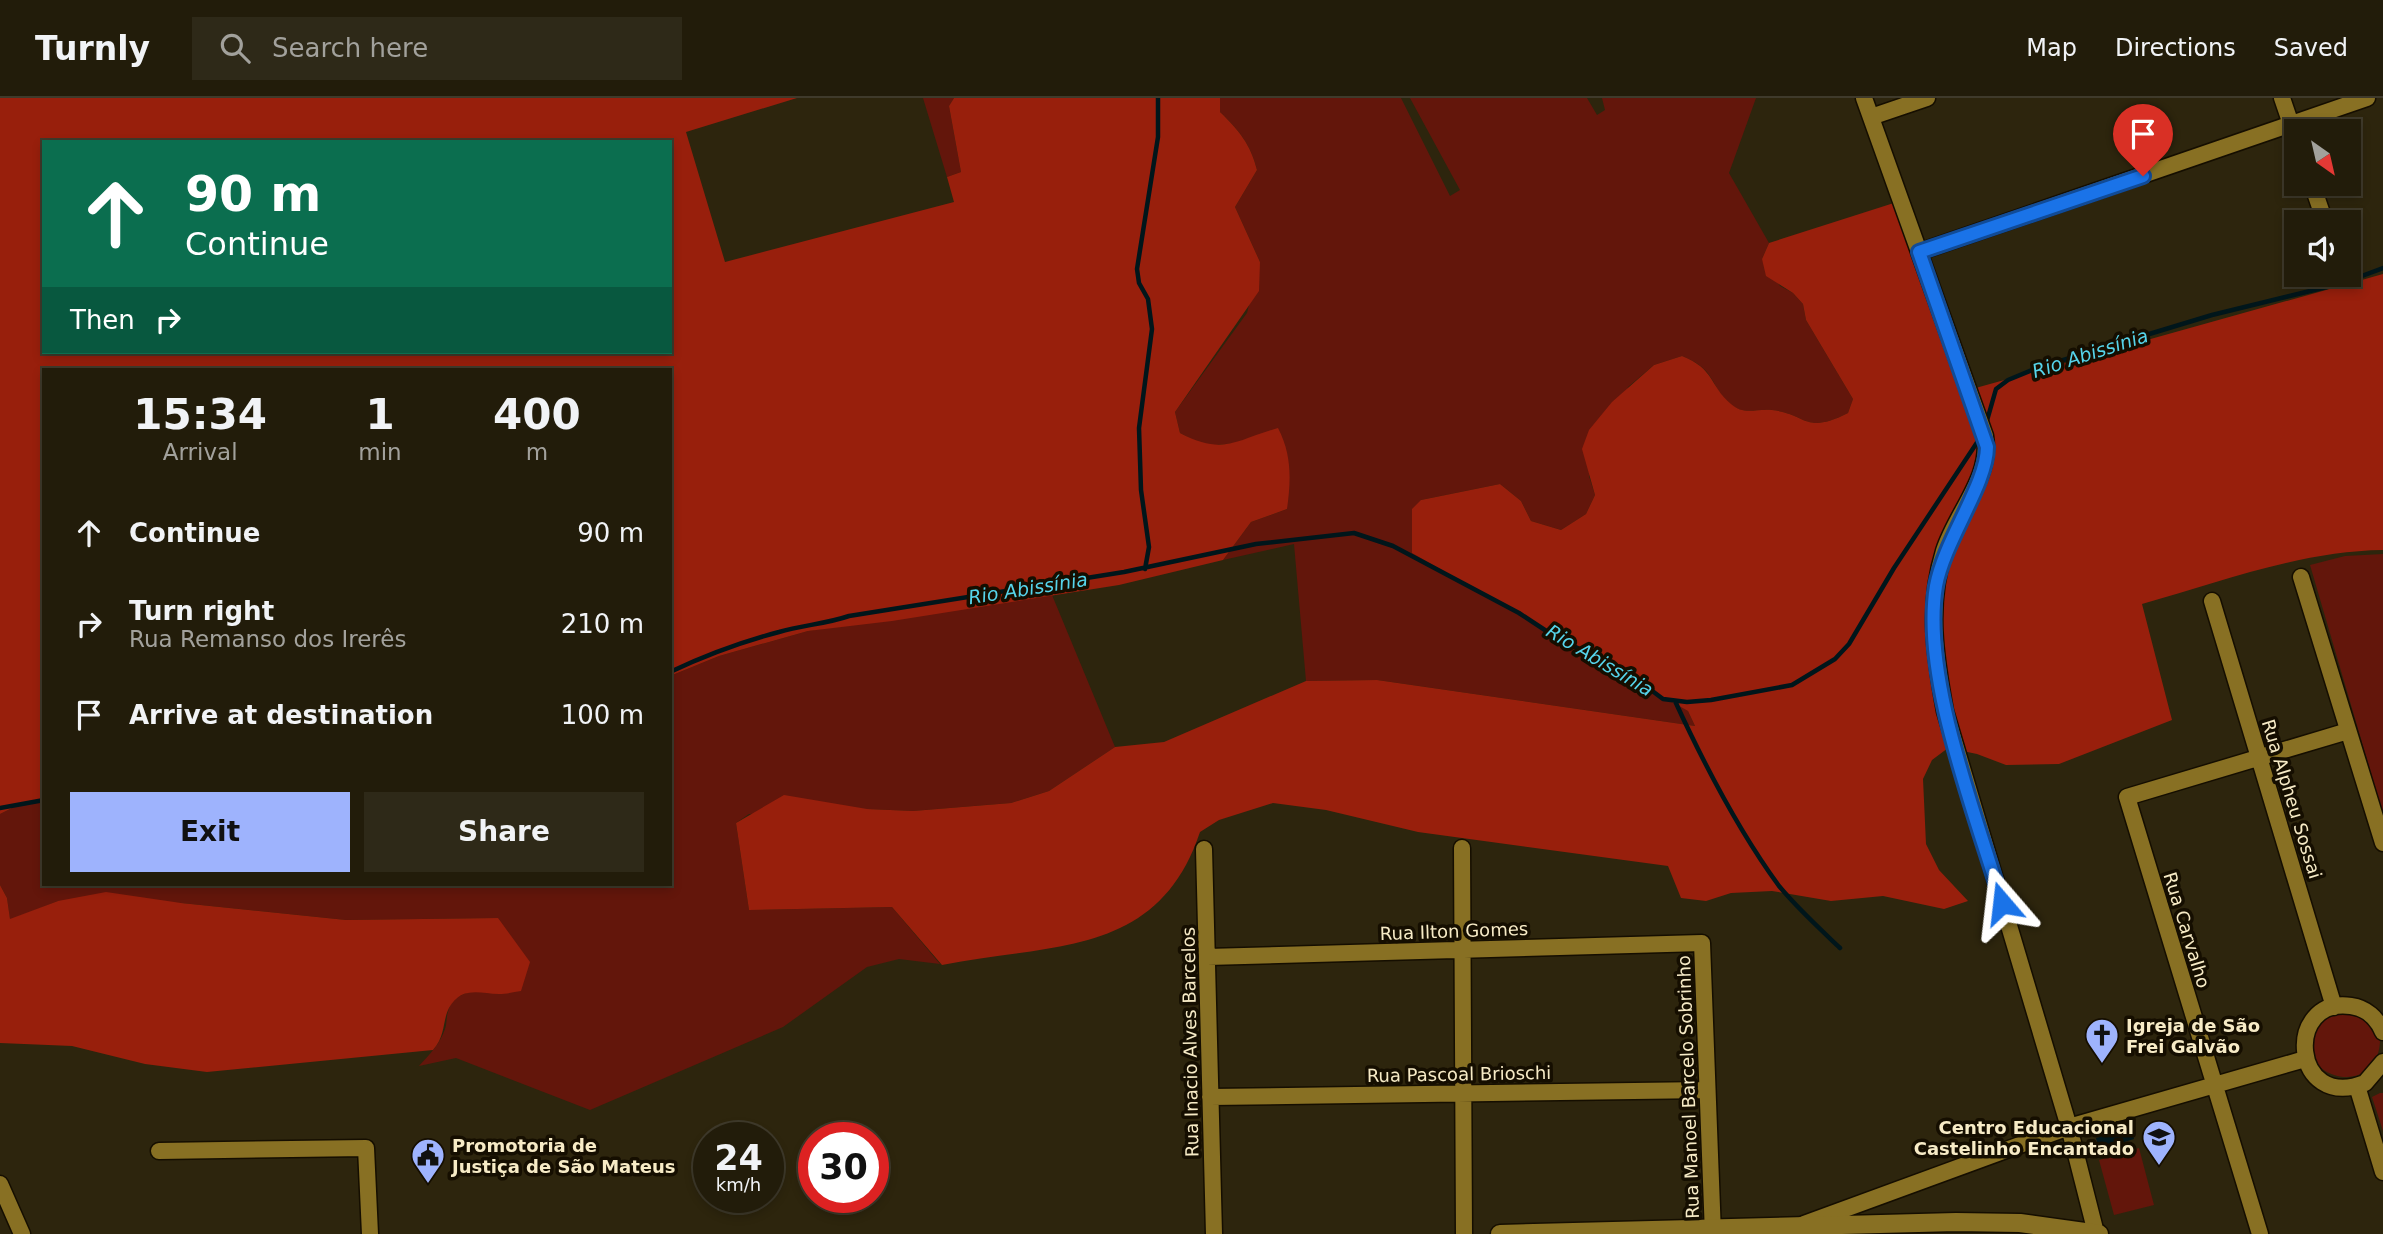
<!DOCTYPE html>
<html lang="en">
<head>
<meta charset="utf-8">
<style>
  :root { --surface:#221c0a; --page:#2e2918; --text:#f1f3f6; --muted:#a2a19c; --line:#3f3a2b; --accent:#9eb3fd }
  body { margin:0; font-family:"DejaVu Sans",sans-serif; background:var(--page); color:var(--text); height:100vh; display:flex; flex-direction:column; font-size:26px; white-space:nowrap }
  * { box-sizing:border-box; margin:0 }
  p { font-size:23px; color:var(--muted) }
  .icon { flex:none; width:38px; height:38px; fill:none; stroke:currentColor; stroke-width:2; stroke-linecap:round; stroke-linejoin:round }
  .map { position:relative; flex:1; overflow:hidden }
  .drawer { position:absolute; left:42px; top:270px; width:630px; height:518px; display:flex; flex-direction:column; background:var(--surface); border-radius:0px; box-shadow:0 4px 10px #0003,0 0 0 2px var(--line) }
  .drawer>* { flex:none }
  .hud { position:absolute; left:42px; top:42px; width:630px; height:214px; border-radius:0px; box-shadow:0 4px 10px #0003,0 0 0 2px var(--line); background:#0b6e4f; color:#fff; overflow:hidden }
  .needle { width:46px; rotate:146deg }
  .fabs { position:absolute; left:2284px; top:21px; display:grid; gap:14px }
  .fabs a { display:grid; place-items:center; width:77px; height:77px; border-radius:0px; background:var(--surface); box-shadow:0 4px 10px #0003,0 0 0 2px var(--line); font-size:35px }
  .speed { position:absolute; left:693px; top:1024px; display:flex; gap:14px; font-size:35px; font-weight:700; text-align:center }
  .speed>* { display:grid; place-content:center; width:91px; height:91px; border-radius:50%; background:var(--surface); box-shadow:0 4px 10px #0003,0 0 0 2px var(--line); line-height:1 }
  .speed small { font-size:18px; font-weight:400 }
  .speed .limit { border:10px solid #d22; background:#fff; color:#111 }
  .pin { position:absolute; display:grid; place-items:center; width:60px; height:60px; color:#fff; margin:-72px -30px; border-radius:50% 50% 50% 0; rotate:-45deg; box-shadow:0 0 7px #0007 }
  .pin .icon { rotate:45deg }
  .me { position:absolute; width:77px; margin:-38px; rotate:343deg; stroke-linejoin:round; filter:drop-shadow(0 0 5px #0008) }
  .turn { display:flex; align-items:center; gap:24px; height:147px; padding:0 28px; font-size:32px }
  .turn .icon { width:91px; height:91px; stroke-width:2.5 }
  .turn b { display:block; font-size:49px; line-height:60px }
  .then { display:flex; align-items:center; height:66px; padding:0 28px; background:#0003; gap:14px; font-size:26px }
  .eta { display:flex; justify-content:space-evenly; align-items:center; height:119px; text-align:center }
  .eta b { font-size:42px; font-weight:700; line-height:49px }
  .primary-button { display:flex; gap:14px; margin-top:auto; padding:14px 28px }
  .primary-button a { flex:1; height:80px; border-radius:0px; background:var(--accent); color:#111; font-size:28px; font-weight:700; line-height:80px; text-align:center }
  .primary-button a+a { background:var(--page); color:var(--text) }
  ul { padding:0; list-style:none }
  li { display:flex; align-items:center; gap:21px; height:91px; padding:0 28px }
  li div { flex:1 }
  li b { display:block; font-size:26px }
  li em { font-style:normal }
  header { display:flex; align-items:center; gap:42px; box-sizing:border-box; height:98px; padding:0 35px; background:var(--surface); border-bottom:2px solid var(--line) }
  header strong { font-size:33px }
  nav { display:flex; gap:38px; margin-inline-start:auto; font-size:24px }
  .search { width:490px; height:63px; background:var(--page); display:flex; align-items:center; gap:18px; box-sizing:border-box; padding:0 24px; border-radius:0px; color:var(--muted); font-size:26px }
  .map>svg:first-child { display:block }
  .green { fill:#63160b }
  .forest { fill:#981f0c; fill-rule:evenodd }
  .water { fill:#00161b }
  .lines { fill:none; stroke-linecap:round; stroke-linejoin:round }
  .stream { stroke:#00161b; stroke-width:4.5 }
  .street-casing { stroke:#150e00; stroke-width:19 }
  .secondary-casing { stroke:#150e00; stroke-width:21 }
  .street { stroke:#887023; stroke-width:16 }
  .secondary { stroke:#887023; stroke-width:18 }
  .route-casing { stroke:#114b97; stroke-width:18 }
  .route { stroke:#1a73e8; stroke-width:12 }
  .labels { text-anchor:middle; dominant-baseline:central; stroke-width:7; stroke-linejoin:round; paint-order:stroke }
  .street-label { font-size:18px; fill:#f7ebc6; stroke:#150e00 }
  .poi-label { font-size:18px; font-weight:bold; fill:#f7ebc6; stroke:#150e00; text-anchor:start }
  .water-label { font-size:19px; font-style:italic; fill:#56d4ea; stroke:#150e00 }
</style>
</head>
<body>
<header>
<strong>Turnly</strong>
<div class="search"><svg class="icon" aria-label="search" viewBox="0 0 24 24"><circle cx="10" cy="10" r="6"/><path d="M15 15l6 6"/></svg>Search here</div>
<nav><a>Map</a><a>Directions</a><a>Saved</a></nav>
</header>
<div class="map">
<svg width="2383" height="1136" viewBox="0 0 2383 1136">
  <rect width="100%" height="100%" fill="#2d250d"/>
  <path class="green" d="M923,0H954L949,8L961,74L947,79Z
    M1220,0H1401L1450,98L1460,92L1410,0H1587L1597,17L1605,12L1602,0H1756L1729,75L1769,145L1762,161L1780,188L1793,195L1803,206L1806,222L1853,301L1848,315C1805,337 1807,316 1772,312C1757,310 1744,318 1730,306C1709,287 1717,272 1682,258L1654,267L1628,289L1589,378L1595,397L1586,416L1561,432L1531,423L1521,403L1500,386L1421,402L1688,613L1695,628L1377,582L1306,583L1294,446L1223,462L1251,424L1287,411L1277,331L1236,345L1205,348L1180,335L1175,314L1247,215L1260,164L1235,109L1257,72C1251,47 1239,32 1220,14Z
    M2383,456V716L2310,467L2345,458Z
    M1052,497L1115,649L1049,693L1011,705L913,713L867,711L749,716L736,725L749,812L892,809L940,866L899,861L867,869L783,929L590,1012L456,960L419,968C429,957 440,946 445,931C447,926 446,920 448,914C454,890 481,892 500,896L498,820L346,822L181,805L58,803L10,822L7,800L0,787V716L18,707L44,703V786H670V578L719,558L808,533Z
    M2358,913L2380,937C2383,1003 2295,982 2313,936C2315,930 2321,923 2325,918Z
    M2380,995H2383V1033L2372,999Z
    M2139,1050L2154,1107L2114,1117L2099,1062Z"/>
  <path class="forest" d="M0,0H797L686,34L725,164L954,104L947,79L961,74L949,8L954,0H1220V14C1239,32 1251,47 1257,72L1235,109L1260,164L1259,193L1175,314L1180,335C1224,358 1235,342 1278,330C1292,357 1291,382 1287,411L1251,424L1223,462L1119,487L892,523L808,533L719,558L670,578V271H44V703L18,707L0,716ZM44,44H670V254H44Z
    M1897,104L1972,291L2383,176V452C2301,453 2220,484 2142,506L2172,622L2059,666L2006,667L1977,656L1948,650L1932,662L1923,681L1926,746L1939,772L1968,803L1944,811L1883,798L1831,803L1772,793L1731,795L1706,803L1681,800L1668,768L1418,734L1326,712L1273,705L1219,722L1200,734C1158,860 1051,845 942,867L892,809L749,812L736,725L784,697L867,711L913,713L1011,705L1049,693L1115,649L1164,644L1306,583L1377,582L1695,628L1688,613L1412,455V411L1421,402L1500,386L1521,403L1531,423L1561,432L1586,416L1595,397L1582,351L1589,332L1612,304L1654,267L1682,258C1715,271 1709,287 1731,306C1744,318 1757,310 1772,312C1807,316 1805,337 1848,315L1853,301L1806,222L1803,206L1793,195L1766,178L1762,161L1769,145Z
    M0,787L7,800L10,821L58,803L106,794L181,805L346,822L498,820L530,864L521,893C514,894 506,896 499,896C479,895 461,888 449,910C442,924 446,937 433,952L207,974L145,966L72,948L0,945Z"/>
  <path class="water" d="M2131,1029L2134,1041L2099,1052L2096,1040Z"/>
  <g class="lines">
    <path class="stream" d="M1986,326L1996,291L2008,282L2037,270L2212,217L2343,185L2383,170
      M1145,471L1149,449L1141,392L1139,330L1152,231L1148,201L1139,185L1137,171L1158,39V0
      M670,574C706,557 741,544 779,534C802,527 826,526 849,518L1124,474L1256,446L1354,435L1393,448L1519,515L1557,540L1627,574L1663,601L1687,604L1711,602L1792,587L1835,561L1849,546L1894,470L1980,340
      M1675,603C1704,666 1738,732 1779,788C1797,810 1819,830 1840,850
      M0,710L44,702"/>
    <defs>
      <path id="street" d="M1864,0L1985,338C1992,379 1956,415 1944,453C1927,508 1935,558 1945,613L2069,1029L2096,1135
        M2282,0L2296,41
        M1871,19L1927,0
        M2312,86L2325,124
        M1919,154L2367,0
        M2301,479L2383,745
        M2212,503L2334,909
        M1462,750L1464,1136
        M1204,751L1214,1136
        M1207,859L1702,845L1713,1136
        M2383,934C2377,920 2366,910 2351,908C2284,898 2291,1014 2365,985L2383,964
        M2357,988L2383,1074
        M1210,999L1707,992
        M159,1053L366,1050L370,1136
        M0,1086L22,1136
        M1804,1126L2069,1029L2305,961
        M2260,1136L2127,699L2348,633"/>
      <path id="secondary" d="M1500,1136L1956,1124L2020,1125L2099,1136"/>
    </defs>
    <use href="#street" class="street-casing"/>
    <use href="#secondary" class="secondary-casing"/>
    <use href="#street" class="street"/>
    <use href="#secondary" class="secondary"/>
  </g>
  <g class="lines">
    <defs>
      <path id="route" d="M2002,805C1976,716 1921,579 1936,488C1944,443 1987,386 1987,349L1919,154L2143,78"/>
    </defs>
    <use href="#route" class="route-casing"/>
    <use href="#route" class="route"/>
  </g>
  <defs>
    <symbol id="church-pin" viewBox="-11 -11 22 30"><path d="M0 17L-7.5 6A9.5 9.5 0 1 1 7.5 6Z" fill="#9eb3fd" stroke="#150e00"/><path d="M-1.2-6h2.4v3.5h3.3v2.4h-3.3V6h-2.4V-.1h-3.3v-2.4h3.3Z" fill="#111"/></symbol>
    <symbol id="school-pin" viewBox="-11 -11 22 30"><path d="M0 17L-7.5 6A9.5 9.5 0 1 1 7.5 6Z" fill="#9eb3fd" stroke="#150e00"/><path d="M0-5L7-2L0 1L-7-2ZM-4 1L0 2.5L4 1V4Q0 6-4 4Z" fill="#111"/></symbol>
    <symbol id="civic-pin" viewBox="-11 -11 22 30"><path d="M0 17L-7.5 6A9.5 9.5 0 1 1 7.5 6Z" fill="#9eb3fd" stroke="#150e00"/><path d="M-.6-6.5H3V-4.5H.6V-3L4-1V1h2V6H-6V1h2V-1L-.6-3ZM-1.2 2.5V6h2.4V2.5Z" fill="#111"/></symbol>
  </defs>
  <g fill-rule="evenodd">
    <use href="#church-pin" x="2083" y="918" width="38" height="52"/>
    <use href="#school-pin" x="2140" y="1020" width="38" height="52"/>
    <use href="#civic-pin" x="409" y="1038" width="38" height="52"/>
  </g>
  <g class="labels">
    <g class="street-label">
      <text transform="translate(2292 701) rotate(73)">Rua Alpheu Sossai</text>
      <text transform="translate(2187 832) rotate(73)">Rua Carvalho</text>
      <text transform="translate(1454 833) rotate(-2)">Rua Ilton Gomes</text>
      <text transform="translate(1190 944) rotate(-91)">Rua Inacio Alves Barcelos</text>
      <text transform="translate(1459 976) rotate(-1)">Rua Pascoal Brioschi</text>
      <text transform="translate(1688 989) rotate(-92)">Rua Manoel Barcelo Sobrinho</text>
    </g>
    <g class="poi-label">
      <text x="2126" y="927">Igreja de São<tspan x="2126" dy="21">Frei Galvão</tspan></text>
      <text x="2134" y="1029" text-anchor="end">Centro Educacional<tspan x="2134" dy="21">Castelinho Encantado</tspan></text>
      <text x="452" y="1047">Promotoria de<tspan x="452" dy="21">Justiça de São Mateus</tspan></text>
    </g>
    <g class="water-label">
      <text transform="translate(2090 255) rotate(-18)">Rio Abissínia</text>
      <text transform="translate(1028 490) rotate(-9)">Rio Abissínia</text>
      <text transform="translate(1600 562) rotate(31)">Rio Abissínia</text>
    </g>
  </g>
</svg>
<div class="fabs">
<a><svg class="needle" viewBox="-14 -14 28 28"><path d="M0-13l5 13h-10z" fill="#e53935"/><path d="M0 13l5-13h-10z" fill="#a2a19c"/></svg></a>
<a><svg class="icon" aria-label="sound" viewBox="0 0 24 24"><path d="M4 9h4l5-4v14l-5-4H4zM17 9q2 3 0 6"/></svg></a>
</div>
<div class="speed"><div>24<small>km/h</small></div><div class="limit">30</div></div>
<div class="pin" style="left:2143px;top:78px;background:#d93025"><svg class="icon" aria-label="arrive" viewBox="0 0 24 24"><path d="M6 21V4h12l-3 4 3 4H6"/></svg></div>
<svg class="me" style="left:2002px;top:805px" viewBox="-20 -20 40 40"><path d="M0-17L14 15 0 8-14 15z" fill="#1a73e8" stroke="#fff" stroke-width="4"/></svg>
<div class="hud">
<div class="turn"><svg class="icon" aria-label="ahead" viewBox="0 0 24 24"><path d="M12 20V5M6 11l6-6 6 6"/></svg><div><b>90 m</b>Continue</div></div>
<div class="then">Then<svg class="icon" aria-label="right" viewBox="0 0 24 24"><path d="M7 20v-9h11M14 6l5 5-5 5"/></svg></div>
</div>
<section class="drawer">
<div class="eta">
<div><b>15:34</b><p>Arrival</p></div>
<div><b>1</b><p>min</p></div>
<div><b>400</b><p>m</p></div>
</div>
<ul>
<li><svg class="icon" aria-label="ahead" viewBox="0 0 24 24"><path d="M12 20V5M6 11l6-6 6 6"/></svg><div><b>Continue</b></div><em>90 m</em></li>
<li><svg class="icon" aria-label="right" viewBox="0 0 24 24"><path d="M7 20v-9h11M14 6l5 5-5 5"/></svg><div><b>Turn right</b><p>Rua Remanso dos Irerês</p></div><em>210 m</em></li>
<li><svg class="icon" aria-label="arrive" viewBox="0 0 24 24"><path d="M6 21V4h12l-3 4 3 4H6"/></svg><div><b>Arrive at destination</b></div><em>100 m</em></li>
</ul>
<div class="primary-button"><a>Exit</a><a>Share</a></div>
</section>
</div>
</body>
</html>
